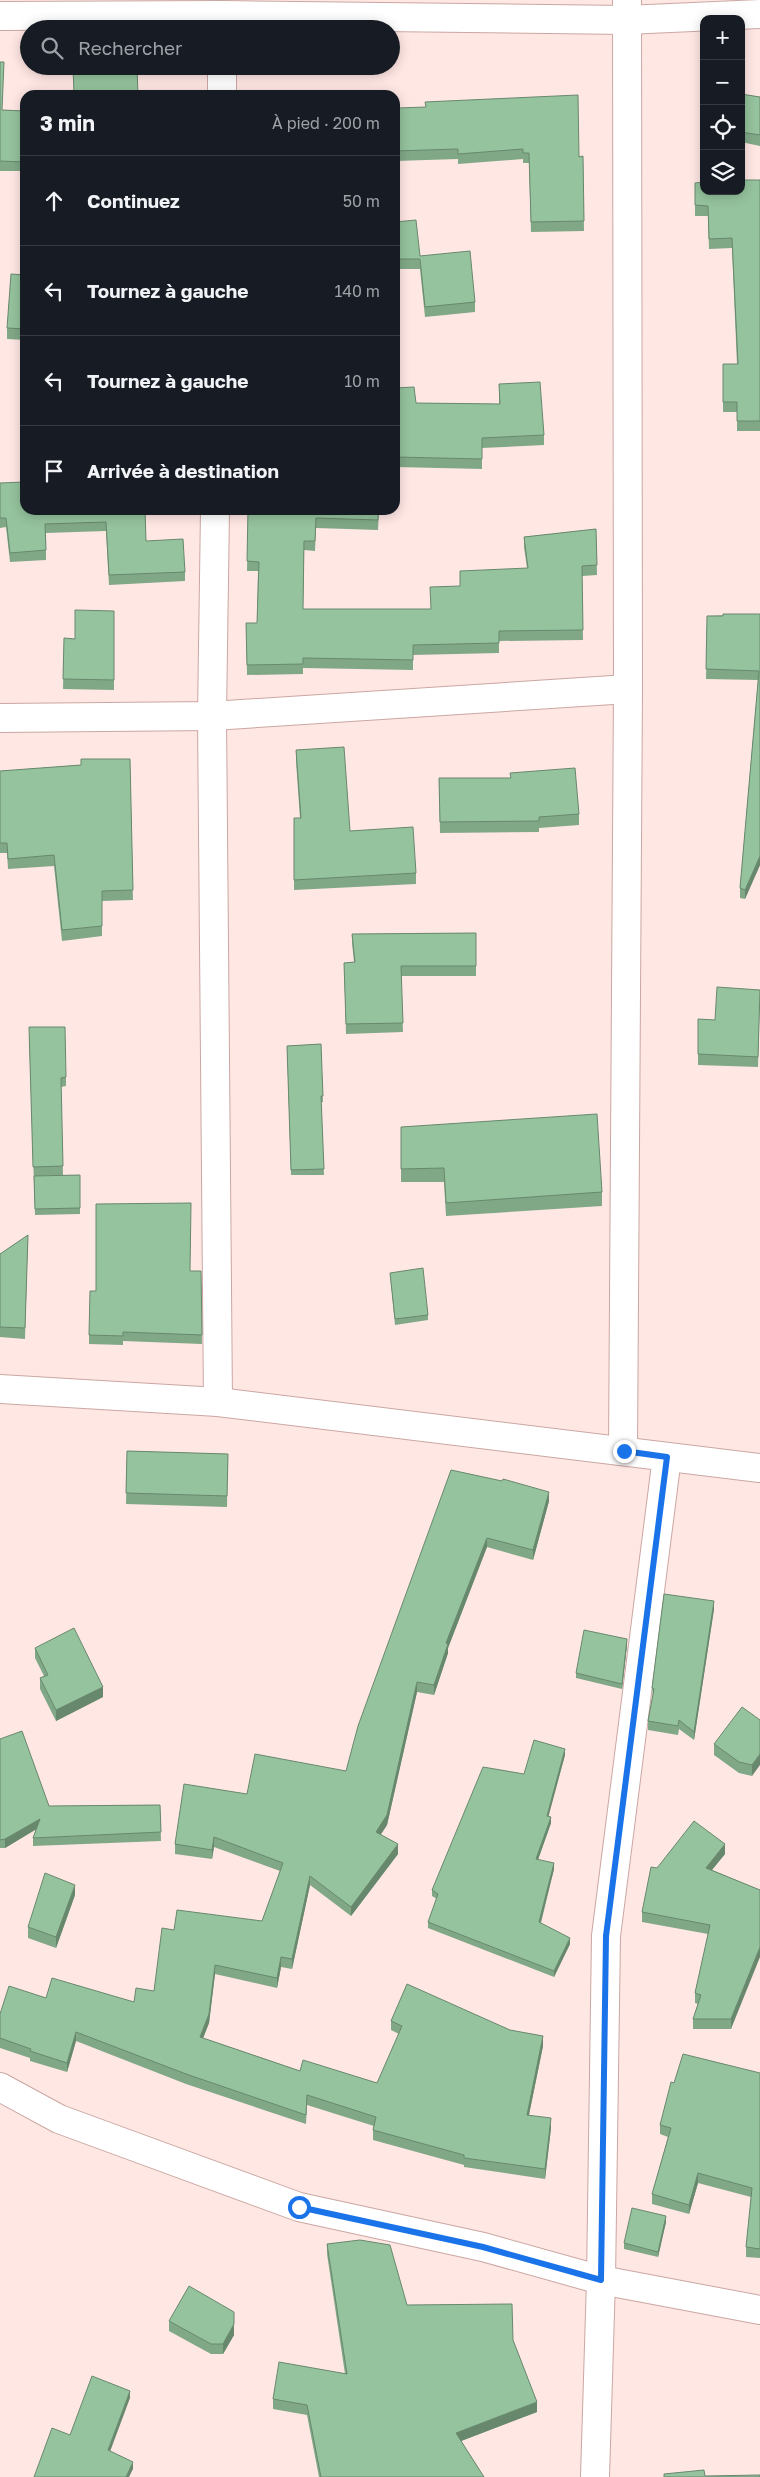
<!DOCTYPE html>
<html lang="fr">
<head>
<meta charset="utf-8">
<style>
	:root { --surface:#171b24; --page:#242831; --text:#f1f3f6; --muted:#9ea1a6; --line:#363941 }
	body { margin:0; font-family:"Golos Text",sans-serif; background:var(--page); color:var(--text) }
	.controls { position:absolute; right:15px; top:15px; display:grid; overflow:hidden; border-radius:10px; box-shadow:0 2px 12px #0003 }
	.controls button { width:45px; height:45px; display:grid; place-items:center; padding:0; border:0; border-bottom:1px solid var(--line); background:var(--surface); color:var(--text); font:25px sans-serif }
	.stop { position:absolute; width:15px; height:15px; margin:-11px; border:4px solid #1a73e8; border-radius:50%; background:#fff }
	.stop.end { background:#1a73e8; border-color:#fff; box-shadow:0 1px 5px #0008 }
	.list { margin:0; padding:0; list-style:none }
	h2 { display:flex; justify-content:space-between; align-items:center; height:65px; margin:0; padding:0 20px; font-size:21px }
	h2 small { font-size:16px; font-weight:400; color:var(--muted) }
	.list li { display:grid; grid-template-columns:32px 1fr auto; gap:15px; align-items:center; box-sizing:border-box; height:90px; padding:0 20px; border-top:1px solid var(--line) }
	.list b { display:block; font-size:19px; white-space:nowrap }
	.list em { font-size:16px; font-style:normal; color:var(--muted) }
	.icon { flex:none; width:28px; height:28px; fill:none; stroke:currentColor; stroke-width:2; stroke-linecap:round; stroke-linejoin:round }
	.map { position:relative; flex:none; width:760px; height:2477px; overflow:hidden }
	.search { position:absolute; background:var(--surface); box-shadow:0 2px 12px #0003; left:20px; top:20px; width:380px; height:55px; display:flex; align-items:center; gap:12px; box-sizing:border-box; padding:0 18px; border-radius:28px; color:var(--muted); font-size:19px }
	.panel { position:absolute; background:var(--surface); box-shadow:0 2px 12px #0003; left:20px; top:90px; width:380px; height:425px; border-radius:15px }
	.map>svg:first-child { display:block }
	.lines { fill:none; stroke-linecap:round; stroke-linejoin:round }
	.minor-casing { stroke:#cba7a2; stroke-width:30 }
	.minor { stroke:#fff; stroke-width:28 }
	.wall { fill:#80a887 }
	.shaded-wall { fill:#68886e }
	.building { fill:#95c39d; stroke:#68886e }
	.route { stroke:#1a73e8; stroke-width:6 }
</style>
</head>
<body>
<div class="map">
<svg width="760" height="2477" viewBox="0 0 760 2477">
	<rect width="100%" height="100%" fill="#ffe7e4"/>
	<g class="lines">
		<!-- minor casing -->
		<g class="minor-casing">
			<g id="minor">
				<polyline points="0,16 223,15 626,20 760,14"/>
				<polyline points="222,95 222,66"/>
				<polyline points="215,510 212,716 218,1402"/>
				<polyline points="0,718 212,716 628,689"/>
				<polyline points="0,1389 218,1402 760,1468"/>
				<polyline points="623,1451 628,689 627,0"/>
				<polyline points="0,2087 59,2119 299,2207 483,2247 601,2280 760,2310"/>
				<polyline points="595,2477 601,2280 606,1936 667,1457"/>
			</g>
		</g>
		<!-- minor -->
		<use href="#minor" class="minor"/>
	</g>
	<!-- wall -->
	<g class="wall">
		<polygon points="0,62 2,110 25,111 25,171 0,171"/>
		<polygon points="741,94 760,97 760,146 741,142"/>
		<polygon points="395,118 579,157 583,156 584,231 531,232 529,163 523,163 523,159 458,164 458,159 395,161"/>
		<polygon points="760,180 760,431 737,431 737,412 723,412 723,364 737,364 732,248 709,249 708,216 695,216 695,183"/>
		<polygon points="395,222 420,256 475,302 475,312 425,317 420,269 395,269"/>
		<polygon points="25,275 25,340 7,339 7,328"/>
		<polygon points="499,384 544,435 544,445 482,448 482,469 395,467 395,388 416,403 499,404"/>
		<polygon points="0,483 145,510 146,541 185,572 185,581 109,585 106,531 46,533 46,560 10,562 6,527 0,528"/>
		<polygon points="248,510 379,510 378,530 316,528 315,551 304,550 303,609 431,609 460,586 527,568 524,547 524,537 596,529 597,575 582,576 583,640 499,641 499,653 413,655 413,670 303,668 303,674 247,675 246,623 257,623 258,571 247,571"/>
		<polygon points="114,611 114,690 63,689 64,638 75,639"/>
		<polygon points="760,614 760,865 745,899 740,898 740,888 758,680 706,679 707,616"/>
		<polygon points="296,750 350,831 416,873 416,884 294,890 294,818 300,818 296,761"/>
		<polygon points="130,759 133,900 102,901 102,936 62,941 54,866 8,869 7,853 0,853 0,771 81,765"/>
		<polygon points="439,778 579,814 579,825 539,828 539,832 440,833"/>
		<polygon points="476,933 476,976 401,976 403,1032 346,1034 344,963 354,962 352,943 352,934"/>
		<polygon points="760,990 758,1067 698,1065 698,1019 715,1020"/>
		<polygon points="29,1036 66,1077 66,1086 61,1087 63,1175 40,1176 80,1175 80,1214 35,1215"/>
		<polygon points="321,1044 323,1102 321,1102 324,1175 291,1175 287,1046"/>
		<polygon points="401,1127 602,1192 602,1206 446,1216 444,1182 401,1182"/>
		<polygon points="28,1235 25,1339 0,1337 0,1254"/>
		<polygon points="190,1271 201,1271 202,1344 123,1341 123,1345 89,1344 89,1335 96,1291"/>
		<polygon points="390,1273 428,1315 428,1320 395,1325"/>
		<polygon points="127,1451 228,1454 227,1507 126,1504"/>
		<polygon points="451,1470 549,1501 533,1560 487,1547 448,1648 448,1653 434,1695 417,1692 387,1825 380,1835 398,1854 351,1916 310,1885 292,1969 281,1967 277,1988 215,1974 209,2023 203,2038 300,2071 377,2083 399,2034 391,2030 391,2021 543,2046 529,2115 551,2128 545,2179 464,2167 464,2165 373,2140 373,2130 374,2126 307,2105 306,2124 186,2084 76,2041 67,2072 30,2061 30,2058 0,2048 0,2014 46,1998 134,2002 154,1991 174,1930 262,1921 280,1871 214,1847 212,1859 175,1854 175,1844 247,1794 346,1771"/>
		<polygon points="714,1609 694,1740 679,1729 678,1735 648,1730 648,1721 653,1697 652,1688"/>
		<polygon points="627,1645 622,1689 576,1678 576,1673"/>
		<polygon points="35,1648 103,1697 56,1721 40,1689 40,1678 44,1676 35,1658"/>
		<polygon points="760,1720 752,1776 739,1773 714,1755 714,1744"/>
		<polygon points="0,1739 49,1806 160,1805 161,1841 33,1846 33,1838 36,1829 5,1848 0,1848"/>
		<polygon points="565,1755 548,1816 551,1823 538,1860 554,1869 541,1923 570,1944 554,1977 428,1928 428,1922 437,1899 432,1896 432,1890 524,1774"/>
		<polygon points="725,1854 712,1870 760,1890 731,2029 693,2029 693,2019 698,2004 695,2003 695,1993 708,1934 642,1922 642,1912 657,1868"/>
		<polygon points="75,1895 56,1948 28,1938 28,1927"/>
		<polygon points="760,2073 760,2258 746,2257 746,2247 751,2197 698,2183 689,2214 652,2204 652,2194 668,2137 660,2134 660,2125 674,2083"/>
		<polygon points="666,2222 658,2257 624,2249 624,2243"/>
		<polygon points="327,2244 407,2305 513,2340 537,2412 461,2441 484,2477 319,2477 307,2415 273,2409 273,2399 345,2374 327,2254"/>
		<polygon points="169,2321 234,2335 223,2354 211,2354 169,2331"/>
	</g>
	<!-- shaded-wall -->
	<g class="shaded-wall">
		<polygon points="760,856 760,865 745,899 745,890"/>
		<polygon points="549,1492 549,1501 533,1560 533,1550"/>
		<polygon points="487,1538 487,1547 448,1648 448,1653 434,1695 434,1685 446,1643"/>
		<polygon points="714,1601 714,1609 694,1740 694,1732"/>
		<polygon points="627,1639 627,1645 622,1689 622,1684"/>
		<polygon points="417,1682 417,1692 387,1825 376,1842 376,1832"/>
		<polygon points="103,1687 103,1697 56,1721 56,1710"/>
		<polygon points="565,1749 565,1755 547,1822 547,1816"/>
		<polygon points="760,1754 760,1765 752,1776 752,1765"/>
		<polygon points="551,1817 551,1823 536,1865 536,1859"/>
		<polygon points="40,1819 40,1827 5,1848 5,1839"/>
		<polygon points="214,1837 214,1847 212,1859 212,1850"/>
		<polygon points="398,1844 398,1854 351,1916 351,1907"/>
		<polygon points="725,1844 725,1854 706,1877 706,1868"/>
		<polygon points="554,1863 554,1869 539,1928 539,1922"/>
		<polygon points="310,1876 310,1885 292,1969 292,1959"/>
		<polygon points="75,1885 75,1895 56,1948 56,1937"/>
		<polygon points="570,1938 570,1944 554,1977 554,1971"/>
		<polygon points="760,1947 760,1957 731,2029 731,2019"/>
		<polygon points="281,1957 281,1967 277,1988 277,1978"/>
		<polygon points="215,1965 215,1974 209,2023 200,2046 200,2037"/>
		<polygon points="76,2032 76,2041 67,2072 67,2063"/>
		<polygon points="543,2036 543,2046 527,2124 527,2115"/>
		<polygon points="551,2118 551,2128 545,2179 545,2169"/>
		<polygon points="698,2173 698,2183 689,2214 689,2205"/>
		<polygon points="666,2216 666,2222 658,2257 658,2252"/>
		<polygon points="234,2324 234,2335 223,2354 223,2344"/>
		<polygon points="130,2391 130,2398 108,2457 108,2450"/>
		<polygon points="537,2402 537,2412 456,2443 456,2433"/>
		<polygon points="133,2462 133,2469 129,2477 126,2477"/>
	</g>
	<!-- building -->
	<g class="building">
		<polygon points="0,62 4,62 2,110 25,111 25,162 0,161"/>
		<polygon points="73,66 137,66 138,95 74,95"/>
		<polygon points="741,94 760,97 760,135 741,132"/>
		<polygon points="578,95 579,157 583,156 584,221 531,222 529,153 523,153 523,149 458,154 458,149 395,151 395,118 398,118 398,108 426,107 425,102"/>
		<polygon points="741,180 760,180 760,421 737,421 737,402 723,402 723,364 738,364 732,238 709,239 708,206 695,205 695,183 704,182 704,191 741,191"/>
		<polygon points="416,220 420,256 470,251 475,302 425,307 420,259 395,259 395,222"/>
		<polygon points="11,274 25,275 25,329 7,328"/>
		<polygon points="540,382 544,435 482,438 482,459 395,457 395,388 414,387 416,403 500,404 499,384"/>
		<polygon points="25,482 25,510 145,510 146,541 183,539 185,572 109,575 106,522 45,524 46,550 10,553 6,518 0,518 0,483"/>
		<polygon points="248,510 378,510 378,520 316,518 315,541 304,541 303,609 431,609 430,587 460,586 460,571 528,568 524,537 596,529 597,565 582,566 583,630 499,631 499,643 413,645 413,660 303,658 303,664 247,665 246,623 257,623 259,562 247,561"/>
		<polygon points="75,610 114,611 114,680 63,679 64,638 75,639"/>
		<polygon points="723,614 760,614 760,856 745,890 740,888 759,671 706,669 707,616 723,616"/>
		<polygon points="344,747 350,831 413,827 416,873 294,880 294,818 301,818 296,750"/>
		<polygon points="81,759 130,759 133,890 102,891 102,926 62,930 54,855 8,859 7,843 0,843 0,771 81,765"/>
		<polygon points="575,768 579,814 539,817 539,821 440,822 439,778 511,778 510,773"/>
		<polygon points="476,933 476,966 401,966 403,1023 346,1024 344,963 355,962 352,934"/>
		<polygon points="717,987 760,990 758,1057 698,1054 698,1019 715,1020"/>
		<polygon points="29,1027 65,1027 66,1077 61,1078 63,1166 33,1167"/>
		<polygon points="321,1044 323,1096 321,1096 324,1169 291,1170 287,1046"/>
		<polygon points="597,1114 602,1192 446,1203 444,1168 401,1169 401,1127"/>
		<polygon points="80,1175 80,1208 35,1209 34,1176"/>
		<polygon points="191,1203 190,1271 201,1271 202,1335 123,1332 123,1336 89,1335 90,1291 96,1291 96,1204"/>
		<polygon points="28,1235 25,1328 0,1327 0,1254"/>
		<polygon points="423,1268 428,1315 395,1319 390,1273"/>
		<polygon points="127,1451 228,1454 227,1496 126,1493"/>
		<polygon points="451,1470 502,1481 503,1479 549,1492 533,1550 487,1538 446,1643 448,1644 434,1685 417,1682 387,1815 376,1832 398,1844 351,1907 310,1876 292,1959 281,1957 277,1978 215,1965 209,2014 200,2037 300,2071 303,2060 377,2083 402,2026 391,2021 407,1984 510,2030 543,2036 527,2115 551,2118 545,2169 464,2158 464,2155 373,2130 376,2117 307,2095 306,2115 186,2074 76,2032 67,2063 30,2051 31,2049 0,2038 0,2014 9,1986 46,1998 52,1978 134,2002 136,1988 154,1991 162,1928 174,1930 177,1910 262,1921 283,1863 214,1837 212,1850 175,1844 184,1784 247,1794 255,1754 346,1771 358,1726"/>
		<polygon points="664,1594 714,1601 694,1732 679,1720 678,1726 648,1721 654,1689 652,1688"/>
		<polygon points="74,1628 103,1687 56,1710 40,1678 48,1675 35,1648"/>
		<polygon points="584,1630 627,1639 622,1684 576,1673"/>
		<polygon points="742,1707 760,1720 760,1754 752,1765 739,1762 714,1744"/>
		<polygon points="22,1731 49,1806 160,1805 161,1832 33,1838 40,1819 5,1839 0,1840 0,1739"/>
		<polygon points="534,1740 565,1749 547,1816 551,1817 536,1859 554,1863 539,1922 570,1938 554,1971 428,1922 438,1894 432,1890 483,1767 524,1774"/>
		<polygon points="694,1821 725,1844 706,1868 760,1890 760,1947 731,2019 693,2019 701,1995 695,1993 710,1925 642,1912 651,1867 657,1868"/>
		<polygon points="45,1873 75,1885 56,1937 28,1927"/>
		<polygon points="683,2054 760,2073 760,2249 746,2247 752,2188 698,2173 689,2205 652,2194 671,2128 660,2125 671,2082 674,2083"/>
		<polygon points="632,2208 666,2216 658,2252 624,2243"/>
		<polygon points="360,2240 390,2245 407,2305 512,2304 513,2340 537,2402 456,2433 484,2477 321,2477 307,2405 273,2399 279,2362 347,2374 327,2244"/>
		<polygon points="189,2286 234,2312 234,2324 223,2344 211,2344 169,2321"/>
		<polygon points="92,2376 130,2391 108,2450 133,2462 126,2477 34,2477 52,2428 70,2435"/>
		<polygon points="704,2470 705,2476 760,2475 760,2477 664,2477 664,2474"/>
	</g>
	<g class="lines">
		<!-- route -->
		<polyline class="route" points="299,2207 483,2247 601,2280 606,1936 667,1457 624,1451"/>
	</g>
</svg>
<div class="controls">
<button>+</button>
<button>−</button>
<button><svg class="icon" aria-label="locate" viewBox="0 0 24 24"><circle cx="12" cy="12" r="6"/><path d="M12 2v4M12 18v4M2 12h4M18 12h4"/></svg></button>
<button><svg class="icon" aria-label="layers" viewBox="0 0 24 24"><path d="M12 4l9 5-9 5-9-5zM3 14l9 5 9-5"/></svg></button>
</div>
<div class="stop" style="left:299px;top:2207px"></div>
<div class="stop end" style="left:624px;top:1451px"></div>
<div class="search"><svg class="icon" aria-label="search" viewBox="0 0 24 24"><circle cx="10" cy="10" r="6"/><path d="M15 15l6 6"/></svg>Rechercher</div>
<section class="panel">
<h2>3 min<small>À pied · 200 m</small></h2>
<ul class="list">
<li><svg class="icon" aria-label="ahead" viewBox="0 0 24 24"><path d="M12 20V5M6 11l6-6 6 6"/></svg><div><b>Continuez</b></div><em>50 m</em></li>
<li><svg class="icon" aria-label="left" viewBox="0 0 24 24"><path d="M17 20v-9H6M10 6l-5 5 5 5"/></svg><div><b>Tournez à gauche</b></div><em>140 m</em></li>
<li><svg class="icon" aria-label="left" viewBox="0 0 24 24"><path d="M17 20v-9H6M10 6l-5 5 5 5"/></svg><div><b>Tournez à gauche</b></div><em>10 m</em></li>
<li><svg class="icon" aria-label="arrive" viewBox="0 0 24 24"><path d="M6 21V4h12l-3 4 3 4H6"/></svg><div><b>Arrivée à destination</b></div></li>
</ul>
</section>
</div>
</body>
</html>
